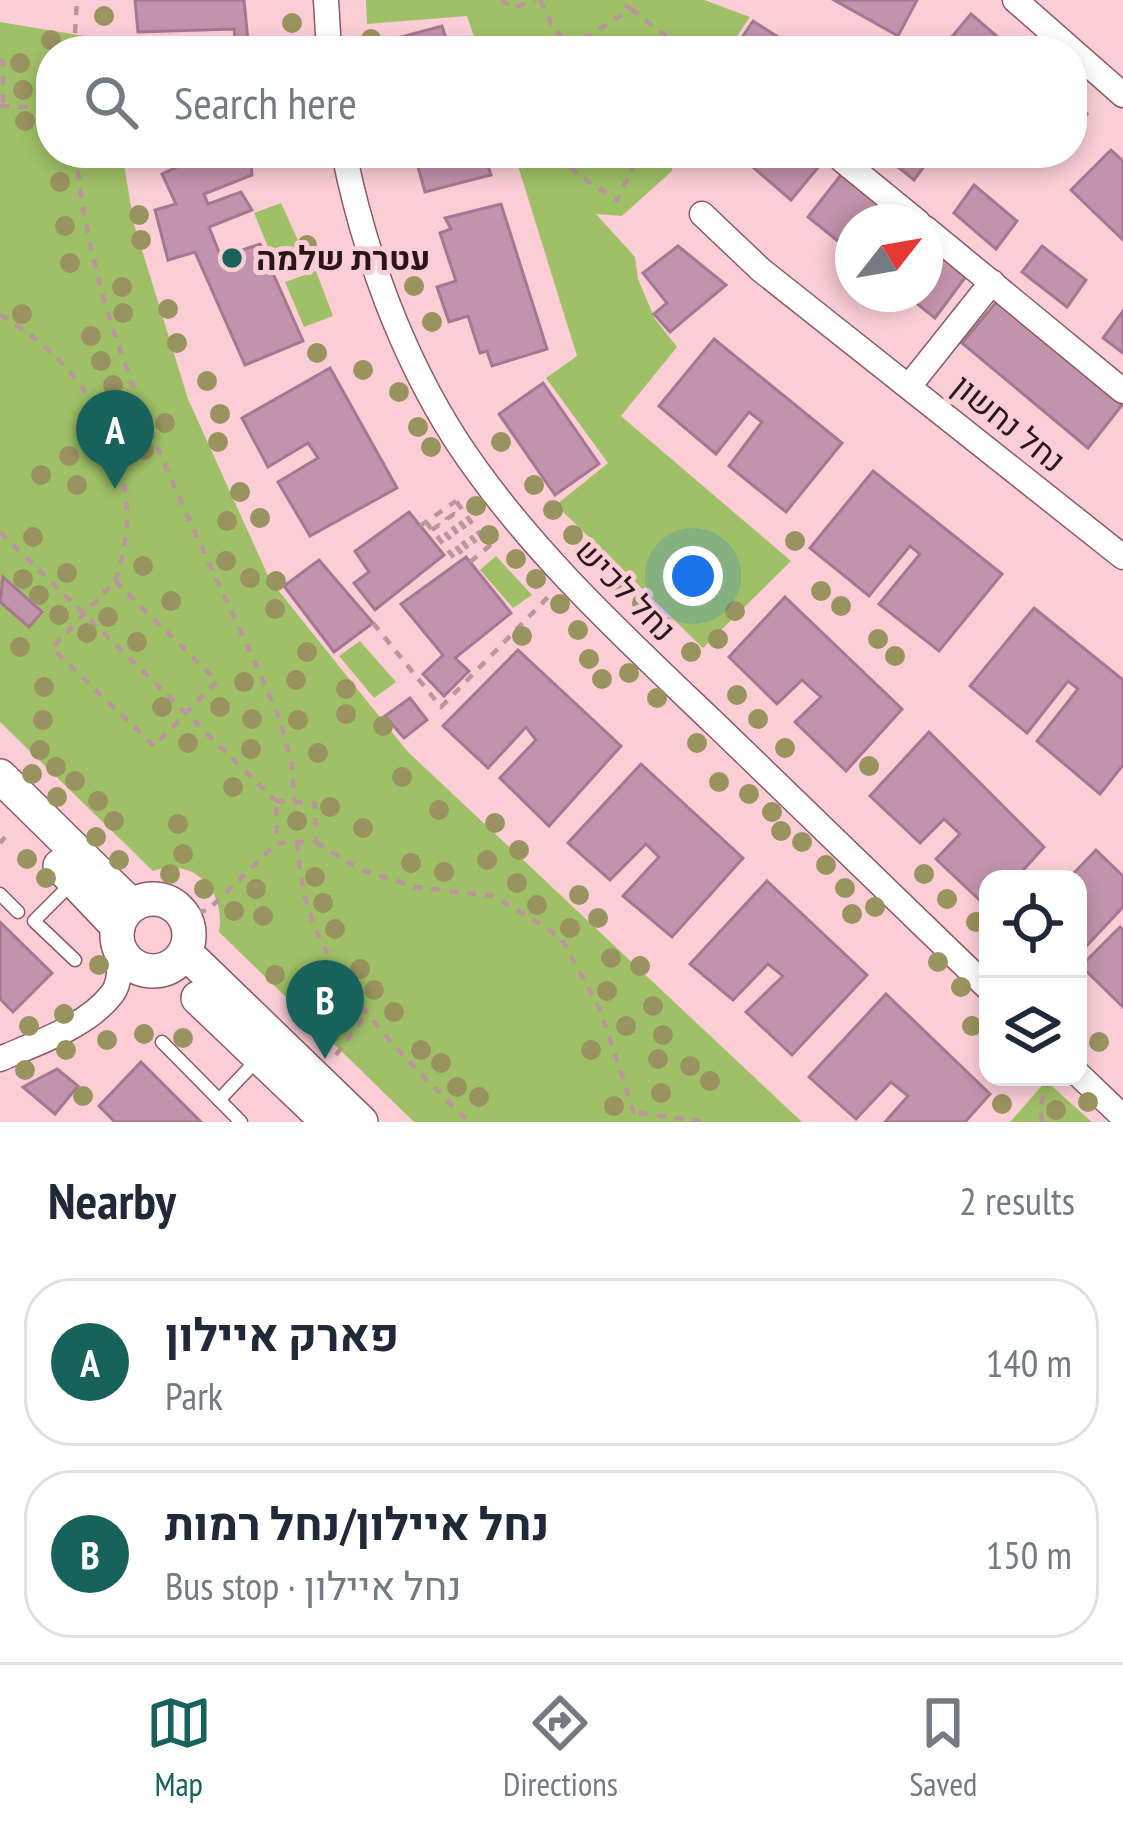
<!DOCTYPE html>
<html lang="en">
<head>
<meta charset="utf-8">
<style>
	:root { --surface:#fff; --page:#f6f6f7; --text:#1f2937; --muted:#747a83; --line:#e0e1e3; --accent:#17635c }
	body { margin:0; font-family:"PT Sans Narrow",Heebo,sans-serif; background:var(--page); color:var(--text) }
	.controls { position:absolute; right:36px; bottom:36px; display:grid; overflow:hidden; border-radius:24px; box-shadow:0 6px 18px #0003 }
	.controls button { width:108px; height:108px; display:grid; place-items:center; padding:0; border:0; border-bottom:3px solid var(--line); background:var(--surface); color:var(--text); font:60px sans-serif }
	.compass { position:absolute; left:835px; top:204px; width:108px; height:108px; border-radius:50%; background:var(--surface); box-shadow:0 6px 18px #0003; rotate:59deg }
	.you { position:absolute; left:693px; top:576px; width:42px; height:42px; margin:-30px; border:9px solid #fff; border-radius:50%; background:#1a73e8; box-shadow:0 0 0 18px #1a73e833 }
	.badge { display:grid; place-items:center; width:78px; height:78px; border-radius:50%; background:var(--accent); color:#fff; font-size:39px; font-weight:700 }
	.pin { position:absolute; translate:-50% -99px; filter:drop-shadow(0 3px 6px #0008) }
	.pin::after { content:''; position:absolute; top:63px; width:42px; height:36px; background:inherit; clip-path:polygon(0 0,100% 0,50% 100%) }
	.list { margin:0; padding:0; list-style:none }
	h2 { display:flex; justify-content:space-between; align-items:center; height:156px; margin:0; padding:0 48px; font-size:51px }
	h2 small { font-size:39px; font-weight:400; color:var(--muted) }
	.list li { display:grid; grid-template-columns:78px 1fr auto; gap:36px; align-items:center; box-sizing:border-box; height:168px; margin:0 24px 24px; padding:0 24px; border:3px solid var(--line); border-radius:48px }
	.list b { display:block; font-size:45px; white-space:nowrap }
	.list p { margin:0; font-size:39px; white-space:nowrap; color:var(--muted) }
	.list em { font-size:39px; font-style:normal; color:var(--muted) }
	.icon { flex:none; width:66px; height:66px; fill:none; stroke:currentColor; stroke-width:2; stroke-linecap:round; stroke-linejoin:round }
	.map { position:relative; flex:none; width:1123px; height:1122px; overflow:hidden }
	.search { position:absolute; background:var(--surface); box-shadow:0 6px 18px #0003; left:36px; right:36px; top:36px; height:132px; display:flex; align-items:center; gap:30px; box-sizing:border-box; padding:0 42px; border-radius:48px; color:var(--muted); font-size:45px }
	.sheet { height:540px; background:var(--surface) }
	nav { display:flex; justify-content:space-around; align-items:center; box-sizing:border-box; height:168px; border-top:3px solid var(--line); background:var(--surface); font-size:33px; color:var(--muted) }
	nav a { display:grid; justify-items:center; gap:6px }
	nav .on { color:var(--accent) }
	.map>svg:first-child { display:block }
	.green { fill:#a0c067 }
	.building { fill:#c293ac; stroke:#a57891; stroke-width:3 }
	.lines { fill:none; stroke-linecap:round; stroke-linejoin:round }
	.lane-casing { stroke:#8b5b66; stroke-width:15 }
	.street-casing { stroke:#8b5b66; stroke-width:27 }
	.secondary-casing { stroke:#8b5b66; stroke-width:36 }
	.path { stroke:#ba959c; stroke-width:4.5; stroke-dasharray:9 9; stroke-linecap:butt }
	.lane { stroke:#fff; stroke-width:12 }
	.street { stroke:#fff; stroke-width:24 }
	.secondary { stroke:#fff; stroke-width:33 }
	.tree { fill:#999360 }
	.poi-dot { fill:#17635c; stroke:#fbced6; stroke-width:4.5 }
	.labels { text-anchor:middle; stroke-width:10; stroke-linejoin:round; paint-order:stroke }
	.poi-label { font-size:33px; font-weight:bold; fill:#29161a; stroke:#fbced6; text-anchor:start }
	.street-label { font-size:33px; fill:#29161a; stroke:#fbced6 }
</style>
</head>
<body>
<div class="map">
<svg width="1123" height="1122" viewBox="0 0 1123 1122">
	<rect width="100%" height="100%" fill="#fbced6"/>
	<!-- green -->
	<g class="green">
		<polygon points="366,0 704,0 750,17 727,51 479,51 467,16 367,24"/>
		<path d="M0,22L114,41V51H51V153H122L134,224L188,399L270,580L407,751L802,1122H414L219,932C226,891 195,857 153,871L0,722Z"/>
		<polygon points="514,153 672,153 672,171 622,216 596,214 635,257 638,279 655,319 677,347 621,416 791,561 703,648 556,505 608,463 546,378 577,356"/>
		<polygon points="281,203 301,247 273,259 254,213"/>
		<polygon points="316,271 333,316 304,327 285,282"/>
		<polygon points="496,556 532,595 513,608 480,570"/>
		<polygon points="360,641 396,682 374,698 339,656"/>
		<polygon points="1046,1081 1092,1122 1010,1122"/>
	</g>
	<!-- building -->
	<g class="building">
		<polygon points="135,0 244,0 249,51 139,51 236,48 234,29 138,32"/>
		<polygon points="834,0 917,0 898,36"/>
		<polygon points="971,14 1014,51 940,51"/>
		<polygon points="753,21 800,51 733,51"/>
		<polygon points="442,26 450,51 384,51 382,42"/>
		<polygon points="1072,101 1087,114 1072,132"/>
		<polygon points="1111,150 1123,161 1123,240 1071,190"/>
		<polygon points="414,153 484,153 491,175 425,192"/>
		<polygon points="766,153 830,153 791,200 754,168"/>
		<polygon points="881,153 934,153 914,180"/>
		<polygon points="233,154 244,155 245,161 251,162 252,175 204,194 208,204 241,192 252,210 209,227 221,257 260,244 303,341 245,365 195,252 168,260 155,210 176,204 162,174 192,160"/>
		<polygon points="844,171 904,222 853,222 853,253 808,217"/>
		<polygon points="974,185 1017,221 996,249 954,213"/>
		<polygon points="501,204 547,349 492,366 487,351 480,353 468,316 449,322 437,287 456,281 440,233 451,229 445,218"/>
		<polygon points="925,239 967,275 935,318 905,294 925,294"/>
		<polygon points="678,246 726,285 670,332 654,314 667,303 643,273"/>
		<polygon points="1042,246 1086,280 1067,307 1022,272"/>
		<polygon points="998,300 1122,405 1088,448 962,343"/>
		<polygon points="1123,311 1123,353 1103,338"/>
		<polygon points="714,339 842,443 786,512 729,466 762,422 749,412 716,454 659,406"/>
		<polygon points="330,368 397,488 310,536 278,482 318,458 308,443 268,467 242,418"/>
		<polygon points="543,383 599,464 555,495 499,414"/>
		<polygon points="873,471 1002,574 939,651 879,604 920,554 910,546 869,596 810,548"/>
		<polygon points="409,512 444,555 375,610 354,583 369,572 355,551"/>
		<polygon points="466,557 511,613 455,658 469,671 444,696 423,674 443,655 401,604"/>
		<polygon points="319,560 373,623 334,652 284,586"/>
		<polygon points="3,577 42,612 29,627 0,602"/>
		<polygon points="785,597 902,709 846,771 795,722 821,697 802,680 777,704 729,657"/>
		<polygon points="1034,608 1123,680 1123,765 1100,794 1037,741 1078,689 1068,681 1027,733 970,686"/>
		<polygon points="518,650 621,746 549,826 500,778 536,740 526,727 488,768 443,726"/>
		<polygon points="410,698 427,720 404,738 385,716"/>
		<polygon points="929,732 1044,847 1015,879 988,879 988,908 936,859 960,834 944,819 920,843 870,796"/>
		<polygon points="641,764 743,858 672,937 623,896 659,857 646,844 610,880 568,843"/>
		<polygon points="1096,850 1123,876 1123,907 1078,955 1078,879 1068,879"/>
		<polygon points="767,881 867,975 792,1055 746,1012 783,976 768,964 733,1000 690,964"/>
		<polygon points="0,922 52,973 13,1012 0,999"/>
		<polygon points="1120,927 1123,930 1123,1007 1081,966"/>
		<polygon points="886,994 990,1094 965,1122 885,1122 908,1096 891,1082 856,1119 809,1077"/>
		<polygon points="141,1062 201,1122 115,1122 99,1106"/>
		<polygon points="57,1069 78,1086 55,1114 23,1087"/>
	</g>
	<g class="lines">
		<!-- lane casing -->
		<g class="lane-casing">
			<g id="lane">
				<polyline points="73,882 34,921 75,960"/>
				<polyline points="0,894 18,912"/>
				<polyline points="162,1042 241,1122"/>
				<polyline points="219,1100 259,1058"/>
			</g>
		</g>
		<!-- street casing -->
		<g class="street-casing">
			<g id="street">
				<polyline points="326,0 329,51"/>
				<polyline points="1015,0 1123,95"/>
				<path d="M344,153C364,252 401,354 456,440C526,547 621,634 713,722C805,810 896,899 988,988"/>
				<polyline points="842,160 918,222"/>
				<polyline points="702,214 761,270 1123,557"/>
				<polyline points="925,228 1123,391"/>
				<polyline points="910,385 992,282"/>
				<path d="M0,1059C36,1043 87,1027 112,994C122,981 119,962 118,946"/>
				<polyline points="1078,1074 1123,1117"/>
			</g>
		</g>
		<!-- secondary casing -->
		<g class="secondary-casing">
			<g id="secondary">
				<polyline points="0,776 131,905"/>
				<polyline points="60,866 118,927"/>
				<circle cx="153" cy="935" r="36"/>
				<polyline points="185,952 361,1122"/>
				<polyline points="198,998 328,1122"/>
			</g>
		</g>
		<!-- path -->
		<g class="path">
			<polyline points="501,0 513,8 535,0"/>
			<polyline points="540,0 551,24 572,49"/>
			<polyline points="631,9 685,51"/>
			<polyline points="74,51 77,0"/>
			<polyline points="571,51 577,43 631,9 617,0"/>
			<polyline points="0,61 3,61 3,106"/>
			<polyline points="0,106 51,108"/>
			<path d="M76,153C94,354 202,535 279,718L292,765L294,801"/>
			<polyline points="559,153 577,174 617,200 640,153"/>
			<path d="M0,315C91,365 154,478 115,581"/>
			<polyline points="426,522 458,563"/>
			<polyline points="420,526 456,501"/>
			<polyline points="432,530 439,525 462,554 468,549 447,519 454,514 476,543 483,539 456,501 462,497"/>
			<polyline points="0,532 276,801"/>
			<polyline points="470,562 498,539"/>
			<polygon points="115,581 217,681 154,746 52,648"/>
			<polyline points="373,623 441,707 551,594"/>
			<polygon points="276,801 315,803 316,842 277,843"/>
			<path d="M298,842C299,960 391,1044 469,1122"/>
			<polyline points="316,842 359,869 415,887 494,896 550,930 564,943 601,1012 637,1122"/>
			<polyline points="0,843 5,837"/>
			<polyline points="179,911 207,911 277,843"/>
			<polyline points="336,1055 368,1012"/>
			<polyline points="639,1113 705,1122"/>
			<polyline points="1042,1122 1040,1108 1049,1077"/>
		</g>
		<!-- lane -->
		<use href="#lane" class="lane"/>
		<!-- street -->
		<use href="#street" class="street"/>
		<!-- secondary -->
		<use href="#secondary" class="secondary"/>
	</g>
	<!-- trees -->
	<g class="tree">
		<circle cx="104" cy="16" r="10"/>
		<circle cx="292" cy="23" r="10"/>
		<circle cx="371" cy="39" r="10"/>
		<circle cx="51" cy="40" r="10"/>
		<circle cx="20" cy="63" r="10"/>
		<circle cx="23" cy="90" r="10"/>
		<circle cx="25" cy="121" r="10"/>
		<circle cx="60" cy="182" r="10"/>
		<circle cx="139" cy="215" r="10"/>
		<circle cx="65" cy="226" r="10"/>
		<circle cx="141" cy="240" r="10"/>
		<circle cx="307" cy="245" r="10"/>
		<circle cx="70" cy="263" r="10"/>
		<circle cx="414" cy="286" r="10"/>
		<circle cx="122" cy="287" r="10"/>
		<circle cx="168" cy="309" r="10"/>
		<circle cx="123" cy="313" r="10"/>
		<circle cx="22" cy="314" r="10"/>
		<circle cx="432" cy="322" r="10"/>
		<circle cx="91" cy="336" r="10"/>
		<circle cx="177" cy="343" r="10"/>
		<circle cx="317" cy="353" r="10"/>
		<circle cx="101" cy="361" r="10"/>
		<circle cx="363" cy="370" r="10"/>
		<circle cx="207" cy="381" r="10"/>
		<circle cx="113" cy="385" r="10"/>
		<circle cx="399" cy="392" r="10"/>
		<circle cx="220" cy="414" r="10"/>
		<circle cx="124" cy="423" r="10"/>
		<circle cx="165" cy="423" r="10"/>
		<circle cx="418" cy="427" r="10"/>
		<circle cx="218" cy="442" r="10"/>
		<circle cx="501" cy="442" r="10"/>
		<circle cx="431" cy="447" r="10"/>
		<circle cx="144" cy="450" r="10"/>
		<circle cx="69" cy="456" r="10"/>
		<circle cx="41" cy="475" r="10"/>
		<circle cx="77" cy="485" r="10"/>
		<circle cx="534" cy="485" r="10"/>
		<circle cx="240" cy="492" r="10"/>
		<circle cx="476" cy="506" r="10"/>
		<circle cx="553" cy="510" r="10"/>
		<circle cx="260" cy="518" r="10"/>
		<circle cx="227" cy="521" r="10"/>
		<circle cx="489" cy="535" r="10"/>
		<circle cx="573" cy="535" r="10"/>
		<circle cx="33" cy="537" r="10"/>
		<circle cx="795" cy="541" r="10"/>
		<circle cx="516" cy="559" r="10"/>
		<circle cx="593" cy="559" r="10"/>
		<circle cx="226" cy="561" r="10"/>
		<circle cx="143" cy="566" r="10"/>
		<circle cx="67" cy="573" r="10"/>
		<circle cx="250" cy="578" r="10"/>
		<circle cx="23" cy="579" r="10"/>
		<circle cx="536" cy="579" r="10"/>
		<circle cx="276" cy="581" r="10"/>
		<circle cx="620" cy="582" r="10"/>
		<circle cx="821" cy="591" r="10"/>
		<circle cx="39" cy="595" r="10"/>
		<circle cx="171" cy="601" r="10"/>
		<circle cx="642" cy="603" r="10"/>
		<circle cx="560" cy="604" r="10"/>
		<circle cx="841" cy="606" r="10"/>
		<circle cx="275" cy="609" r="10"/>
		<circle cx="735" cy="611" r="10"/>
		<circle cx="59" cy="615" r="10"/>
		<circle cx="108" cy="617" r="10"/>
		<circle cx="665" cy="627" r="10"/>
		<circle cx="578" cy="630" r="10"/>
		<circle cx="87" cy="633" r="10"/>
		<circle cx="522" cy="636" r="10"/>
		<circle cx="718" cy="639" r="10"/>
		<circle cx="878" cy="639" r="10"/>
		<circle cx="137" cy="642" r="10"/>
		<circle cx="20" cy="647" r="10"/>
		<circle cx="307" cy="652" r="10"/>
		<circle cx="691" cy="652" r="10"/>
		<circle cx="895" cy="656" r="10"/>
		<circle cx="589" cy="659" r="10"/>
		<circle cx="629" cy="673" r="10"/>
		<circle cx="602" cy="679" r="10"/>
		<circle cx="296" cy="680" r="10"/>
		<circle cx="244" cy="682" r="10"/>
		<circle cx="44" cy="687" r="10"/>
		<circle cx="346" cy="689" r="10"/>
		<circle cx="737" cy="695" r="10"/>
		<circle cx="657" cy="698" r="10"/>
		<circle cx="162" cy="707" r="10"/>
		<circle cx="220" cy="707" r="10"/>
		<circle cx="346" cy="714" r="10"/>
		<circle cx="252" cy="719" r="10"/>
		<circle cx="758" cy="719" r="10"/>
		<circle cx="43" cy="720" r="10"/>
		<circle cx="298" cy="720" r="10"/>
		<circle cx="383" cy="726" r="10"/>
		<circle cx="188" cy="743" r="10"/>
		<circle cx="697" cy="743" r="10"/>
		<circle cx="785" cy="748" r="10"/>
		<circle cx="251" cy="749" r="10"/>
		<circle cx="40" cy="750" r="10"/>
		<circle cx="318" cy="753" r="10"/>
		<circle cx="869" cy="766" r="10"/>
		<circle cx="56" cy="767" r="10"/>
		<circle cx="32" cy="774" r="10"/>
		<circle cx="402" cy="777" r="10"/>
		<circle cx="75" cy="781" r="10"/>
		<circle cx="719" cy="782" r="10"/>
		<circle cx="233" cy="787" r="10"/>
		<circle cx="749" cy="794" r="10"/>
		<circle cx="57" cy="797" r="10"/>
		<circle cx="98" cy="801" r="10"/>
		<circle cx="330" cy="807" r="10"/>
		<circle cx="439" cy="810" r="10"/>
		<circle cx="772" cy="812" r="10"/>
		<circle cx="114" cy="821" r="10"/>
		<circle cx="297" cy="821" r="10"/>
		<circle cx="495" cy="823" r="10"/>
		<circle cx="178" cy="824" r="10"/>
		<circle cx="363" cy="828" r="10"/>
		<circle cx="781" cy="831" r="10"/>
		<circle cx="96" cy="837" r="10"/>
		<circle cx="802" cy="842" r="10"/>
		<circle cx="519" cy="850" r="10"/>
		<circle cx="183" cy="854" r="10"/>
		<circle cx="27" cy="859" r="10"/>
		<circle cx="119" cy="860" r="10"/>
		<circle cx="487" cy="860" r="10"/>
		<circle cx="411" cy="863" r="10"/>
		<circle cx="826" cy="865" r="10"/>
		<circle cx="444" cy="872" r="10"/>
		<circle cx="170" cy="874" r="10"/>
		<circle cx="924" cy="874" r="10"/>
		<circle cx="315" cy="877" r="10"/>
		<circle cx="46" cy="878" r="10"/>
		<circle cx="517" cy="883" r="10"/>
		<circle cx="845" cy="888" r="10"/>
		<circle cx="204" cy="889" r="10"/>
		<circle cx="256" cy="889" r="10"/>
		<circle cx="579" cy="895" r="10"/>
		<circle cx="947" cy="899" r="10"/>
		<circle cx="323" cy="903" r="10"/>
		<circle cx="537" cy="905" r="10"/>
		<circle cx="875" cy="907" r="10"/>
		<circle cx="234" cy="911" r="10"/>
		<circle cx="852" cy="914" r="10"/>
		<circle cx="263" cy="916" r="10"/>
		<circle cx="598" cy="918" r="10"/>
		<circle cx="976" cy="922" r="10"/>
		<circle cx="570" cy="928" r="10"/>
		<circle cx="335" cy="929" r="10"/>
		<circle cx="611" cy="958" r="10"/>
		<circle cx="938" cy="962" r="10"/>
		<circle cx="99" cy="965" r="10"/>
		<circle cx="640" cy="966" r="10"/>
		<circle cx="360" cy="969" r="10"/>
		<circle cx="275" cy="975" r="10"/>
		<circle cx="961" cy="987" r="10"/>
		<circle cx="374" cy="990" r="10"/>
		<circle cx="607" cy="991" r="10"/>
		<circle cx="653" cy="1006" r="10"/>
		<circle cx="313" cy="1008" r="10"/>
		<circle cx="394" cy="1012" r="10"/>
		<circle cx="64" cy="1014" r="10"/>
		<circle cx="29" cy="1026" r="10"/>
		<circle cx="626" cy="1026" r="10"/>
		<circle cx="972" cy="1026" r="10"/>
		<circle cx="330" cy="1033" r="10"/>
		<circle cx="144" cy="1034" r="10"/>
		<circle cx="663" cy="1035" r="10"/>
		<circle cx="183" cy="1038" r="10"/>
		<circle cx="107" cy="1040" r="10"/>
		<circle cx="1099" cy="1042" r="10"/>
		<circle cx="66" cy="1050" r="10"/>
		<circle cx="421" cy="1050" r="10"/>
		<circle cx="591" cy="1050" r="10"/>
		<circle cx="658" cy="1059" r="10"/>
		<circle cx="441" cy="1063" r="10"/>
		<circle cx="690" cy="1066" r="10"/>
		<circle cx="25" cy="1070" r="10"/>
		<circle cx="710" cy="1081" r="10"/>
		<circle cx="457" cy="1087" r="10"/>
		<circle cx="661" cy="1093" r="10"/>
		<circle cx="83" cy="1096" r="10"/>
		<circle cx="479" cy="1097" r="10"/>
		<circle cx="1088" cy="1102" r="10"/>
		<circle cx="1002" cy="1104" r="10"/>
		<circle cx="614" cy="1106" r="10"/>
		<circle cx="1056" cy="1110" r="10"/>
	</g>
	<!-- markers -->
	<circle class="poi-dot" cx="232" cy="258" r="12"/>
	<g class="labels">
		<!-- poi labels -->
		<g class="poi-label">
			<text x="256" y="270">עטרת שלמה</text>
		</g>
		<!-- street labels -->
		<g class="street-label">
			<text transform="translate(1009 423) rotate(39)" y="12">נחל נחשון</text>
			<text transform="translate(626 590) rotate(46)" y="12">נחל לכיש</text>
		</g>
	</g>
</svg>
<div class="controls">
<button><svg class="icon" aria-label="locate" viewBox="0 0 24 24"><circle cx="12" cy="12" r="6"/><path d="M12 2v4M12 18v4M2 12h4M18 12h4"/></svg></button>
<button><svg class="icon" aria-label="layers" viewBox="0 0 24 24"><path d="M12 4l9 5-9 5-9-5zM3 14l9 5 9-5"/></svg></button>
</div>
<svg class="compass" viewBox="-18 -18 36 36"><path d="M0-13l5 13h-10z" fill="#e53935"/><path d="M0 13l5-13h-10z" fill="#747a83"/></svg>
<div class="you"></div>
<div class="pin badge" style="left:115px;top:489px">A</div>
<div class="pin badge" style="left:325px;top:1059px">B</div>
<div class="search"><svg class="icon" aria-label="search" viewBox="0 0 24 24"><circle cx="10" cy="10" r="6"/><path d="M15 15l6 6"/></svg>Search here</div>
</div>
<section class="sheet">
<h2>Nearby<small>2 results</small></h2>
<ul class="list">
<li><span class="badge">A</span><div><b>פארק איילון</b><p>Park</p></div><em>140 m</em></li>
<li><span class="badge">B</span><div><b>נחל איילון/נחל רמות</b><p>Bus stop · נחל איילון</p></div><em>150 m</em></li>
</ul>
</section>
<nav>
<a class="on"><svg class="icon" aria-label="map" viewBox="0 0 24 24"><path d="M3 6l6-2 6 2 6-2v14l-6 2-6-2-6 2zM9 4v14M15 6v14"/></svg>Map</a>
<a><svg class="icon" aria-label="directions" viewBox="0 0 24 24"><path d="M12 3l9 9-9 9-9-9zM9 14v-3h6M13 9l2 2-2 2"/></svg>Directions</a>
<a><svg class="icon" aria-label="saved" viewBox="0 0 24 24"><path d="M7 4h10v16l-5-4-5 4z"/></svg>Saved</a>
</nav>
</body>
</html>
